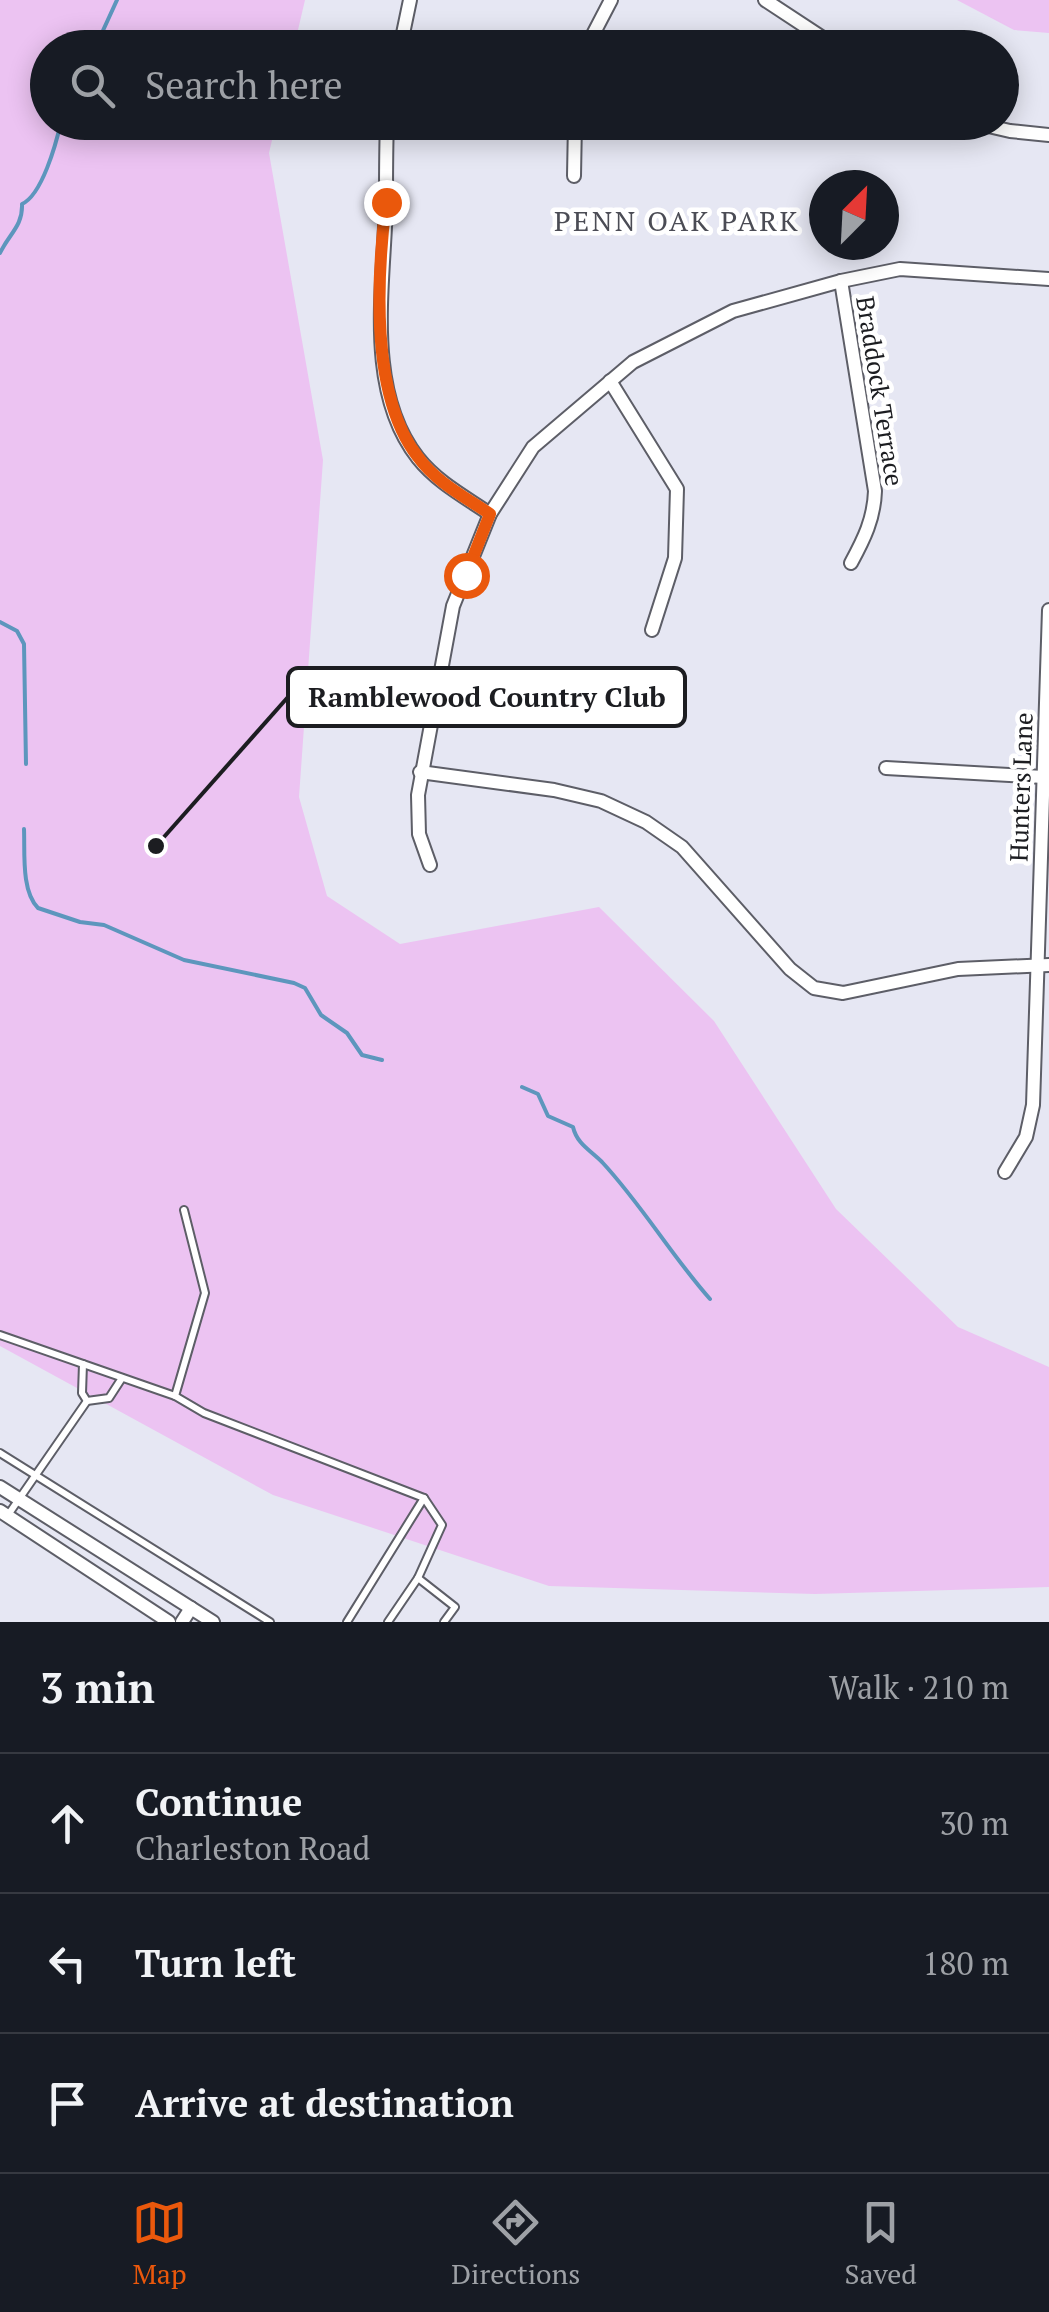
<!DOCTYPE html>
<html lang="en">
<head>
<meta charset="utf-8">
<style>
	:root { --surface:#171b24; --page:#242831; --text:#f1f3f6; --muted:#9ea1a6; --line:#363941; --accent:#ea580c }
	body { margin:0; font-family:"PT Serif",serif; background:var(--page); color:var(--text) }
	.compass { position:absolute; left:809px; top:170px; width:90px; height:90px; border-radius:50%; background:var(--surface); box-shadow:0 5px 25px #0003; rotate:24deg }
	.stop { position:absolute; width:30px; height:30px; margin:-22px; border:8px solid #ea580c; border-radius:50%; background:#fff }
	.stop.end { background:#ea580c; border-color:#fff; box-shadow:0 2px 10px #0008 }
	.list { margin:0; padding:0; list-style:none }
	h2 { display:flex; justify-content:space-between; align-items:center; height:130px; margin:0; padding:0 40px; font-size:42px }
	h2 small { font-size:32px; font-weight:400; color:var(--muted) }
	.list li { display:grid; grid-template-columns:65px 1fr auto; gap:30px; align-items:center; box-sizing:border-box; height:140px; padding:0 40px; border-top:2px solid var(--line) }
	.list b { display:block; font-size:38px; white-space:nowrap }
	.list p { margin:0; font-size:32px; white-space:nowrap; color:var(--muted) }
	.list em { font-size:32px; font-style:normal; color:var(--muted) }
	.icon { flex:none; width:55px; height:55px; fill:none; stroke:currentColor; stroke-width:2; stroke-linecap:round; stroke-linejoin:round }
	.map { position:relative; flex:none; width:1049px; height:1622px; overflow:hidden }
	.search { position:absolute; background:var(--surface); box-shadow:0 5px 25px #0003; left:30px; right:30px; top:30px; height:110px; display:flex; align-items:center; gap:25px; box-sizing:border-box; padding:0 35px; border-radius:55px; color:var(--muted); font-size:38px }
	.sheet { height:550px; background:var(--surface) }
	nav { display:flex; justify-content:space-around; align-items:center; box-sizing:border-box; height:140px; border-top:2px solid var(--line); background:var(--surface); font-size:28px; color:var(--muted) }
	nav a { display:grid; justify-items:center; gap:5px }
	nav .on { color:var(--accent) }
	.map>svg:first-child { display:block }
	.green { fill:#ecc3f2 }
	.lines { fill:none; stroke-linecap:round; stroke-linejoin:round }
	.stream { stroke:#5d96bd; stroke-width:4 }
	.lane-casing { stroke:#5d5e67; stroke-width:10 }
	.street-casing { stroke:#5d5e67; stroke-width:16 }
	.lane { stroke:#fff; stroke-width:6 }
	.street { stroke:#fff; stroke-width:12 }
	.route { stroke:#ea580c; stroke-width:12 }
	.labels { text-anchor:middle; stroke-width:9; stroke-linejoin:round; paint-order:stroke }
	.street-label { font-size:25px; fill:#1c1d21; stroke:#fff }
	.neighbourhood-label { font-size:28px; letter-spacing:2.5px; fill:#4b4c55; stroke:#fff }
	.leader { fill:none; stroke:#1c1d21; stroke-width:4 }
	.callout-dot { fill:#1c1d21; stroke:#fff; stroke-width:4 }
	.callout { fill:#fff; stroke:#1c1d21; stroke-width:4 }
	.callout-label { font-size:28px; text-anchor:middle; font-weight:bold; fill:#1c1d21 }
</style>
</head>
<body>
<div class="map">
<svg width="1049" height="1622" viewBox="0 0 1049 1622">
	<rect width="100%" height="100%" fill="#e6e7f3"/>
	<!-- green -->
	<g class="green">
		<polygon points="0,0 305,0 294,47 48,48 48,122 276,123 269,153 323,460 299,797 327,896 400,944 599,907 714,1021 836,1209 958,1327 1049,1367 1049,1587 815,1594 549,1586 273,1495 0,1346"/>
		<polygon points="957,0 1049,0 1049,33 1014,30"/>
	</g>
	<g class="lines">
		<!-- stream -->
		<g class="stream">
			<polyline points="95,48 117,0"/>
			<path d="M0,253C9,234 23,226 22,204C42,195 56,144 61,122"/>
			<polyline points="0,622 17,631 24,644 26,764"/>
			<path d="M24,829C25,852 21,891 38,908L80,922L104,925L184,960L294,983L305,988L321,1015L347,1033L362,1055L382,1060"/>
			<path d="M522,1087L538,1094L548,1116L573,1127C577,1144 590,1150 602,1162C642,1205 671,1255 710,1299"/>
		</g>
		<!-- lane casing -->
		<g class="lane-casing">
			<g id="lane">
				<polyline points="0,1335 175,1396 204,1413 424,1498 347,1622"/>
				<polyline points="83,1364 82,1393 87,1401 109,1398 122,1378"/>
				<polyline points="175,1396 205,1293 184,1210"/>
				<polyline points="0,1453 270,1622"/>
				<polyline points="8,1515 87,1401"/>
				<polyline points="418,1578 442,1525 424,1498"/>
				<polyline points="388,1622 418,1578 455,1607 444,1622"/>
			</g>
		</g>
		<!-- street casing -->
		<g class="street-casing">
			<g id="street">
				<polyline points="765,0 838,48"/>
				<polyline points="400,48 410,0"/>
				<polyline points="586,48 611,0"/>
				<path d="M387,122C386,148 386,173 386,199C385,281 363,388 418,458C437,482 465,497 490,514"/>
				<polyline points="971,122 1010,131 1049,135"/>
				<polyline points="574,176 575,122"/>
				<path d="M841,281L875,491C874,519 864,539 851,563"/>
				<polyline points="610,381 677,489 675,558 652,630"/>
				<polyline points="886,768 1044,777"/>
				<polyline points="420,772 554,790 601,801 646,822 682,847 790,969 814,988 843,993 958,969 1049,965"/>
				<polyline points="430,865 419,834 418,795 453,606 490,514 533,447 633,362 733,311 841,281 900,269 1049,279"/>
				<polyline points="1005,1172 1026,1137 1033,1105 1049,610"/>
				<polyline points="0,1487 213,1622"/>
				<polyline points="0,1511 169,1622"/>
				<polyline points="182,1622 191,1608"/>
			</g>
		</g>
		<!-- lane -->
		<use href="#lane" class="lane"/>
		<!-- street -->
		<use href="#street" class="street"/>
	</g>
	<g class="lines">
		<!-- route -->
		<path class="route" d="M386,202C377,276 370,396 418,457C436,482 465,497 490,514L466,575"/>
	</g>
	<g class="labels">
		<!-- street labels -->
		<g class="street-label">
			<text transform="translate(880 391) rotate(81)" y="9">Braddock Terrace</text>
			<text transform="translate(1021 787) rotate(-88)" y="9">Hunters Lane</text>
		</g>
		<!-- neighbourhood labels -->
		<g class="neighbourhood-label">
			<text x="677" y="231">PENN OAK PARK</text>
		</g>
	</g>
	<!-- callouts -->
	<path class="leader" d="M156 846L288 697"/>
	<circle class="callout-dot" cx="156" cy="846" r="10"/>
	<rect class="callout" x="288" y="668" width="397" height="58" rx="10"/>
	<g class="callout-label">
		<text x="487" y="707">Ramblewood Country Club</text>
	</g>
</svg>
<svg class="compass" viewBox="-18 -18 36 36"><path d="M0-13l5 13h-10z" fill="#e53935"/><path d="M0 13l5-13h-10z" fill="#9ea1a6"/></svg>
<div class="stop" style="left:466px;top:575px"></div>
<div class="stop end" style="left:386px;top:202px"></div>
<div class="search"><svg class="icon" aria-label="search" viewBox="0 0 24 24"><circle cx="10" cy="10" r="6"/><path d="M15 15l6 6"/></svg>Search here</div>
</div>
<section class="sheet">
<h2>3 min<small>Walk · 210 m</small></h2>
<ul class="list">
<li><svg class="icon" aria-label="ahead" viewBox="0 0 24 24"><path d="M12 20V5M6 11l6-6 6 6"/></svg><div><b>Continue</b><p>Charleston Road</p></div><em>30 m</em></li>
<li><svg class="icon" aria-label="left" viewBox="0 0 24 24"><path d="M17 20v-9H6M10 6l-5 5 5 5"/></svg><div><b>Turn left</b></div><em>180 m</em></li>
<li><svg class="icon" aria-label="arrive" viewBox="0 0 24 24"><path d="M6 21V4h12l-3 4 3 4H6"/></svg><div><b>Arrive at destination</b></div></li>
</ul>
</section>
<nav>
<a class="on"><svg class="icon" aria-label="map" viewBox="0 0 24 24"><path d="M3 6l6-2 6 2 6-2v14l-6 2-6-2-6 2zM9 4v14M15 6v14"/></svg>Map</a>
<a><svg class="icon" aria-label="directions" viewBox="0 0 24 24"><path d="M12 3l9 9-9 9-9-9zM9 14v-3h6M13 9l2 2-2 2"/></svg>Directions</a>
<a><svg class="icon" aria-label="saved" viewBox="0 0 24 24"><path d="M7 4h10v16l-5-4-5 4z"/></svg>Saved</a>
</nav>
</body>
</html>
